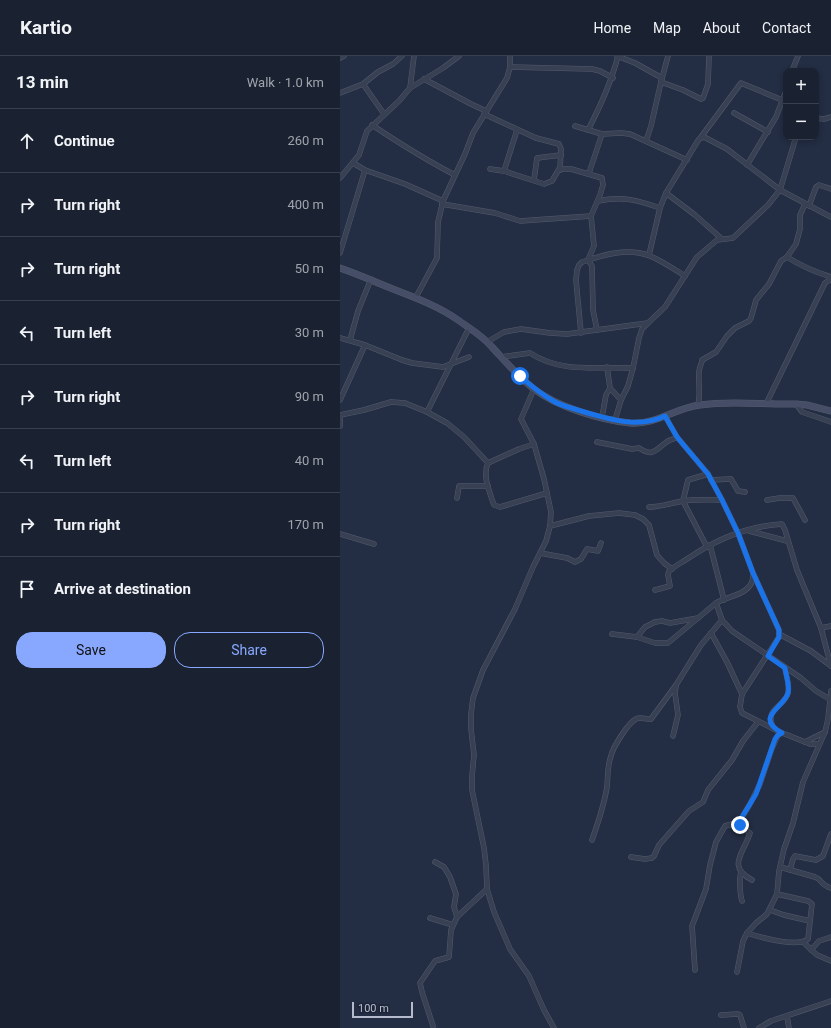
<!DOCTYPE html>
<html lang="en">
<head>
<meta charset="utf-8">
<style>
	:root { --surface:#1a2232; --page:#232a3a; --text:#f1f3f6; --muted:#9fa4ac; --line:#383f4d; --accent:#88a8ff }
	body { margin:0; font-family:Roboto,sans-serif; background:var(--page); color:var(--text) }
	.controls { position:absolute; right:12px; top:12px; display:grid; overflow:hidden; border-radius:8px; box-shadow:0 2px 6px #0003 }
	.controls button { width:36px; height:36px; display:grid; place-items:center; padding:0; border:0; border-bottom:1px solid var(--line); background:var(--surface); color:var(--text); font:20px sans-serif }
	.scale { position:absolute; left:12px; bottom:10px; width:61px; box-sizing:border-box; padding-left:4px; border:2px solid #b5bbcd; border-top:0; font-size:11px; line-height:14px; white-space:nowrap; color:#b5bbcd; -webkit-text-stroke:3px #1d2538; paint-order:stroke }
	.stop { position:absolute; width:12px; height:12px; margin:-9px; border:3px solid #1a73e8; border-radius:50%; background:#fff }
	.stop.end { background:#1a73e8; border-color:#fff; box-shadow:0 1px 4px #0008 }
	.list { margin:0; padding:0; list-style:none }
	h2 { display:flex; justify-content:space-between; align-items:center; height:52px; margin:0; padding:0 16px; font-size:17px }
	h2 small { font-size:13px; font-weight:400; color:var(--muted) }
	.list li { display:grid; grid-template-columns:26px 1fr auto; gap:12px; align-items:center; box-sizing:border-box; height:64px; padding:0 16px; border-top:1px solid var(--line) }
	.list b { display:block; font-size:15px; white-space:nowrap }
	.list em { font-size:13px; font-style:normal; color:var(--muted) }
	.actions { display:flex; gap:8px; padding:12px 16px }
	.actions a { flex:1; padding:9px 0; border:1px solid var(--accent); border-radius:16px; text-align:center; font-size:14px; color:var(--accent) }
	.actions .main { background:var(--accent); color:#111 }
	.icon { flex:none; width:22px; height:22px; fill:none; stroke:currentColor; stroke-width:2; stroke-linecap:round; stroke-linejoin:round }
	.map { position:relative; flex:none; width:491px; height:972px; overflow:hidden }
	header { display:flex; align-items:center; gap:24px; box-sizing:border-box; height:56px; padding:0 20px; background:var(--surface); border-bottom:1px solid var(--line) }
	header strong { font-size:19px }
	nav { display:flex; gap:22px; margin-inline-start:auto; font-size:14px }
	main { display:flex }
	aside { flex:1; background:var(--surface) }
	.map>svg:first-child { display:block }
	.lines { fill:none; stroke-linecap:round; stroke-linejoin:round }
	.street-casing { stroke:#535b6d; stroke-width:5.5 }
	.secondary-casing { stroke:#535b6d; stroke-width:7 }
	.street { stroke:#384053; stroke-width:4.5 }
	.secondary { stroke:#454e66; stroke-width:6 }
	.route { stroke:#1a73e8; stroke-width:5 }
</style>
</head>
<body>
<header>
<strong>Kartio</strong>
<nav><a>Home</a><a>Map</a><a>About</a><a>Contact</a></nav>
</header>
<main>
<aside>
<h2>13 min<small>Walk · 1.0 km</small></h2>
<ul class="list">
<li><svg class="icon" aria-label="ahead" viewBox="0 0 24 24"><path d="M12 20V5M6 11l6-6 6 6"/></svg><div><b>Continue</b></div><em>260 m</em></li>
<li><svg class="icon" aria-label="right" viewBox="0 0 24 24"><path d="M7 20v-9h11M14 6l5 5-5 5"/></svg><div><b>Turn right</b></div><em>400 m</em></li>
<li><svg class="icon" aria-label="right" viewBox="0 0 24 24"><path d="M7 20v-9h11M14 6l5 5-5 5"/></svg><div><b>Turn right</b></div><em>50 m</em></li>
<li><svg class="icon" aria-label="left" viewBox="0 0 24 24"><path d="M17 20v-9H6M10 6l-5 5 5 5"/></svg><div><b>Turn left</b></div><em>30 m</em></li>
<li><svg class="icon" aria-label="right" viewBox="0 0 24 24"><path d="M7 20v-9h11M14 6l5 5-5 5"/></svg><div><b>Turn right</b></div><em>90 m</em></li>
<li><svg class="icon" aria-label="left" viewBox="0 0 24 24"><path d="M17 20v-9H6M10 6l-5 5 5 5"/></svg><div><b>Turn left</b></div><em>40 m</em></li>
<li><svg class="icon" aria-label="right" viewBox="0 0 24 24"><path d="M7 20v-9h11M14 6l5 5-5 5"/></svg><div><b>Turn right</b></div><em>170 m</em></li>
<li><svg class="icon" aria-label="arrive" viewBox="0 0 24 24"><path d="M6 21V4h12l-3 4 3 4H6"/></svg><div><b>Arrive at destination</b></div></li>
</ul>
<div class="actions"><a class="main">Save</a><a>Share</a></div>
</aside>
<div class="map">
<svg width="491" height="972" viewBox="0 0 491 972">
	<rect width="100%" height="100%" fill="#232d43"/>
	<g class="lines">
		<!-- street casing -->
		<g class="street-casing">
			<g id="street">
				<polyline points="277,0 295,7 322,22"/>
				<polyline points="0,2 4,0"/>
				<polyline points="170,11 252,13 260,15 273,22"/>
				<polyline points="452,15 458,0"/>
				<polyline points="84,23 131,48 146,55"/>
				<polyline points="321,26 343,34 361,43 363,42 368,28 369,0"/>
				<polyline points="23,28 44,58"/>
				<polyline points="70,32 103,12 119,0"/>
				<polyline points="0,37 23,28 38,16 53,8 62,0"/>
				<polyline points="394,57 428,76"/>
				<polyline points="144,58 196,82 219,88 221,93 220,114"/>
				<polyline points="476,62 484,63 491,61"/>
				<path d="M32,69C59,87 86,104 115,119"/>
				<polyline points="235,70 262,78 281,77 290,78 347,104"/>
				<path d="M248,74C261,49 271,27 278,0"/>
				<polyline points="361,81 401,27 442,44"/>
				<polyline points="306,85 311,70 321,26 328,0"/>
				<polyline points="13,107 25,114 65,128 103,145"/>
				<polyline points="407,109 436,61 446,35"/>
				<polyline points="150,113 164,115 204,128 212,125 219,113 231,113 262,122 263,129 260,139 251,160 254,190 248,204 252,210 253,254 257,274"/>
				<polyline points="164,115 177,74"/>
				<polyline points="249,117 262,78"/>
				<polyline points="0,122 19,99 27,75 59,45 70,32 74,0"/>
				<polyline points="194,124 197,102 221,99"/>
				<polyline points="326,137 355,159 382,183"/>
				<path d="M258,145C283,140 297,144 320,152"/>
				<polyline points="102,148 155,157 180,165 251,160"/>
				<polyline points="469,150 476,131 479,129 491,133"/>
				<polyline points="0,197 25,114"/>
				<polyline points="309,199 320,152 326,137 359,83 364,81 387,93 440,134 491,161"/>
				<path d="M447,201C461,210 475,216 491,221"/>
				<polyline points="76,241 97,202 98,166 103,145 125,98 133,77 167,22 170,11 170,0"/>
				<path d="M241,277L236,224L237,214L239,209L242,206C263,199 288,191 310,200C322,205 334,213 345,220"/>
				<polyline points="0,282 25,289 62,304 72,307 103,311 129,301"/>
				<polyline points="10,284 18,255 31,223"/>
				<polyline points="147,286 164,276 181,273 210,277 227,278 308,267"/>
				<path d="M161,301L190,297C222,318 258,310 293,312"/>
				<polyline points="270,332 281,344"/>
				<polyline points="194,333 181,363 194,388 204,423 211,456 210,470 206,485 193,511 175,553 143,614 133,642 131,658 131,673 134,699 132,720 132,734 144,792 146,809 147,833 154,856 170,893 189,920 204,954 214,972"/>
				<polyline points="0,344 25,289"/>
				<polyline points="426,348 485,227 491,223"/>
				<polyline points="456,348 462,356 491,366"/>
				<path d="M358,349C361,338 358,327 359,316C359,311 362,308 362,304L376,296L387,280L395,272L409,265L411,262L416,244L429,228L441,205L447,201L456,188L460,173V159L465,148"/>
				<polyline points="87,356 129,272"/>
				<polyline points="0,359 24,354 51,346 65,347 87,356 107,367 124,381 148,407"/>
				<polyline points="325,360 337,381 368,418 382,444 398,477 413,517 439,574 439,581 402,638 400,651 402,657 442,677"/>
				<polyline points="262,361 266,339 270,332 267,311"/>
				<polyline points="0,363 0,370"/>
				<polyline points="275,364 281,344 288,330 293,312 299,282 302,273 308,267 325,251 357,201 377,184 393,182 428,149 440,134 456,81"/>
				<path d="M257,386L292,393L299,392C314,402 316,393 328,385C330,384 334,383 337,381"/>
				<path d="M194,388L179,393L148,407C142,420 150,437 154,449L160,451L207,437"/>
				<polyline points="371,424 391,423 398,435 405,436"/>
				<polyline points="117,442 119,430 148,430"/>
				<polyline points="427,444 440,442 453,442 465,464"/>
				<path d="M309,451C321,451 331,447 343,445C356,443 369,444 382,444"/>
				<polyline points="210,470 249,460 279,457 295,459 303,463 309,469 317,499 324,507 332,513"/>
				<polyline points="409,475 447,485"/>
				<polyline points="0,478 34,488"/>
				<polyline points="370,489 384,544"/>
				<polyline points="367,491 343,445 348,424 368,418"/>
				<polyline points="200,497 227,502 235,506 241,503 247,493 258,495 261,487"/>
				<path d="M315,534L330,530L328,519L329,515C335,510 341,507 347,503C375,484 407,470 442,468L445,474L457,514L481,572L491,610"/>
				<polyline points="382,564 392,575 461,622 476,635 491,644"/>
				<polyline points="481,572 491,570"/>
				<polyline points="371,577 387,606 402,638"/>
				<polyline points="272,578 297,581 315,587 328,587 376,547"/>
				<polyline points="439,578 471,595 491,610"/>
				<polyline points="297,581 305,571 315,566 322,565 330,567 358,562"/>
				<path d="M434,673C423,652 444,652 448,637C450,629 446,620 445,612"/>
				<polyline points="333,680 338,659 335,637 336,630"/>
				<polyline points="465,686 485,676"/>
				<path d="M399,766L401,771L410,777C404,797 386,810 412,824"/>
				<path d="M252,784C258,767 264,749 267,731C268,721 267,710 271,700C273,691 288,667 296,663C301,660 306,664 311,663L336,629L361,589L382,564L376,547C389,539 414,539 413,518"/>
				<polyline points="291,801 305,803 312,802 314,800 319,789 349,755 363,746 368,734 392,704 403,685 418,666"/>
				<polyline points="95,806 104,811 110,821 116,838 114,851 117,861"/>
				<path d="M440,811L475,821C483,824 480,829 491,832"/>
				<polyline points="450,814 453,803 455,800 476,804 483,800 491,778"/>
				<path d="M401,816C399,822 400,839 402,845"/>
				<polyline points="430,854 444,859 470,865"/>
				<polyline points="90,862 113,869"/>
				<path d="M407,877C419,881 457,892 468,883L472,848L468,845L437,838"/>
				<polyline points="463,886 477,899 491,905"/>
				<polyline points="471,894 479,885 491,881"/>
				<polyline points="355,914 352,870 366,833 370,809 376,786 385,770 399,766 410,748 420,728 432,692 438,679 442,677 445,678 470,688 479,688"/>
				<polyline points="397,916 403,885 407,877 416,867 427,858 437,838 439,815 444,793 453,767 463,726 485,676 488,663 491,635"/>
				<polyline points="381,959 398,958 400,959 404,972"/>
				<polyline points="447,960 449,972"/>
				<polyline points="93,970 82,936 80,927 95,905 109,901 111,874 117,861 147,833"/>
				<polyline points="419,972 431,965 491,945"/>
			</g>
		</g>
		<!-- secondary casing -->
		<g class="secondary-casing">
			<path id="secondary" d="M0,212C18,218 35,226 53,233C76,242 98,250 118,264C129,272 143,280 152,291C165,305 178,321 194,333C217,351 261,364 290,367C316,369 335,352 360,349C391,344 424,349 456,348L467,349L491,355"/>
		</g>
		<!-- street -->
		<use href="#street" class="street"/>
		<!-- secondary -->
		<use href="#secondary" class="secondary"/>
	</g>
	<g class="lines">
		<!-- route -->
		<path class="route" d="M180,320C191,330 201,338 215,346C222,350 232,352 241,355C268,363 298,373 325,360L337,381L368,418L382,444L398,477L413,517L439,574V581L428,600L445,612C446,620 450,629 448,637C445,651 413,661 442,677L438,679L435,683L416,738L399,766L400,769"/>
	</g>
</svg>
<div class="controls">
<button>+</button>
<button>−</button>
</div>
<div class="scale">100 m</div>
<div class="stop" style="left:180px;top:320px"></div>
<div class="stop end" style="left:400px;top:769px"></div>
</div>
</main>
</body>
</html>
